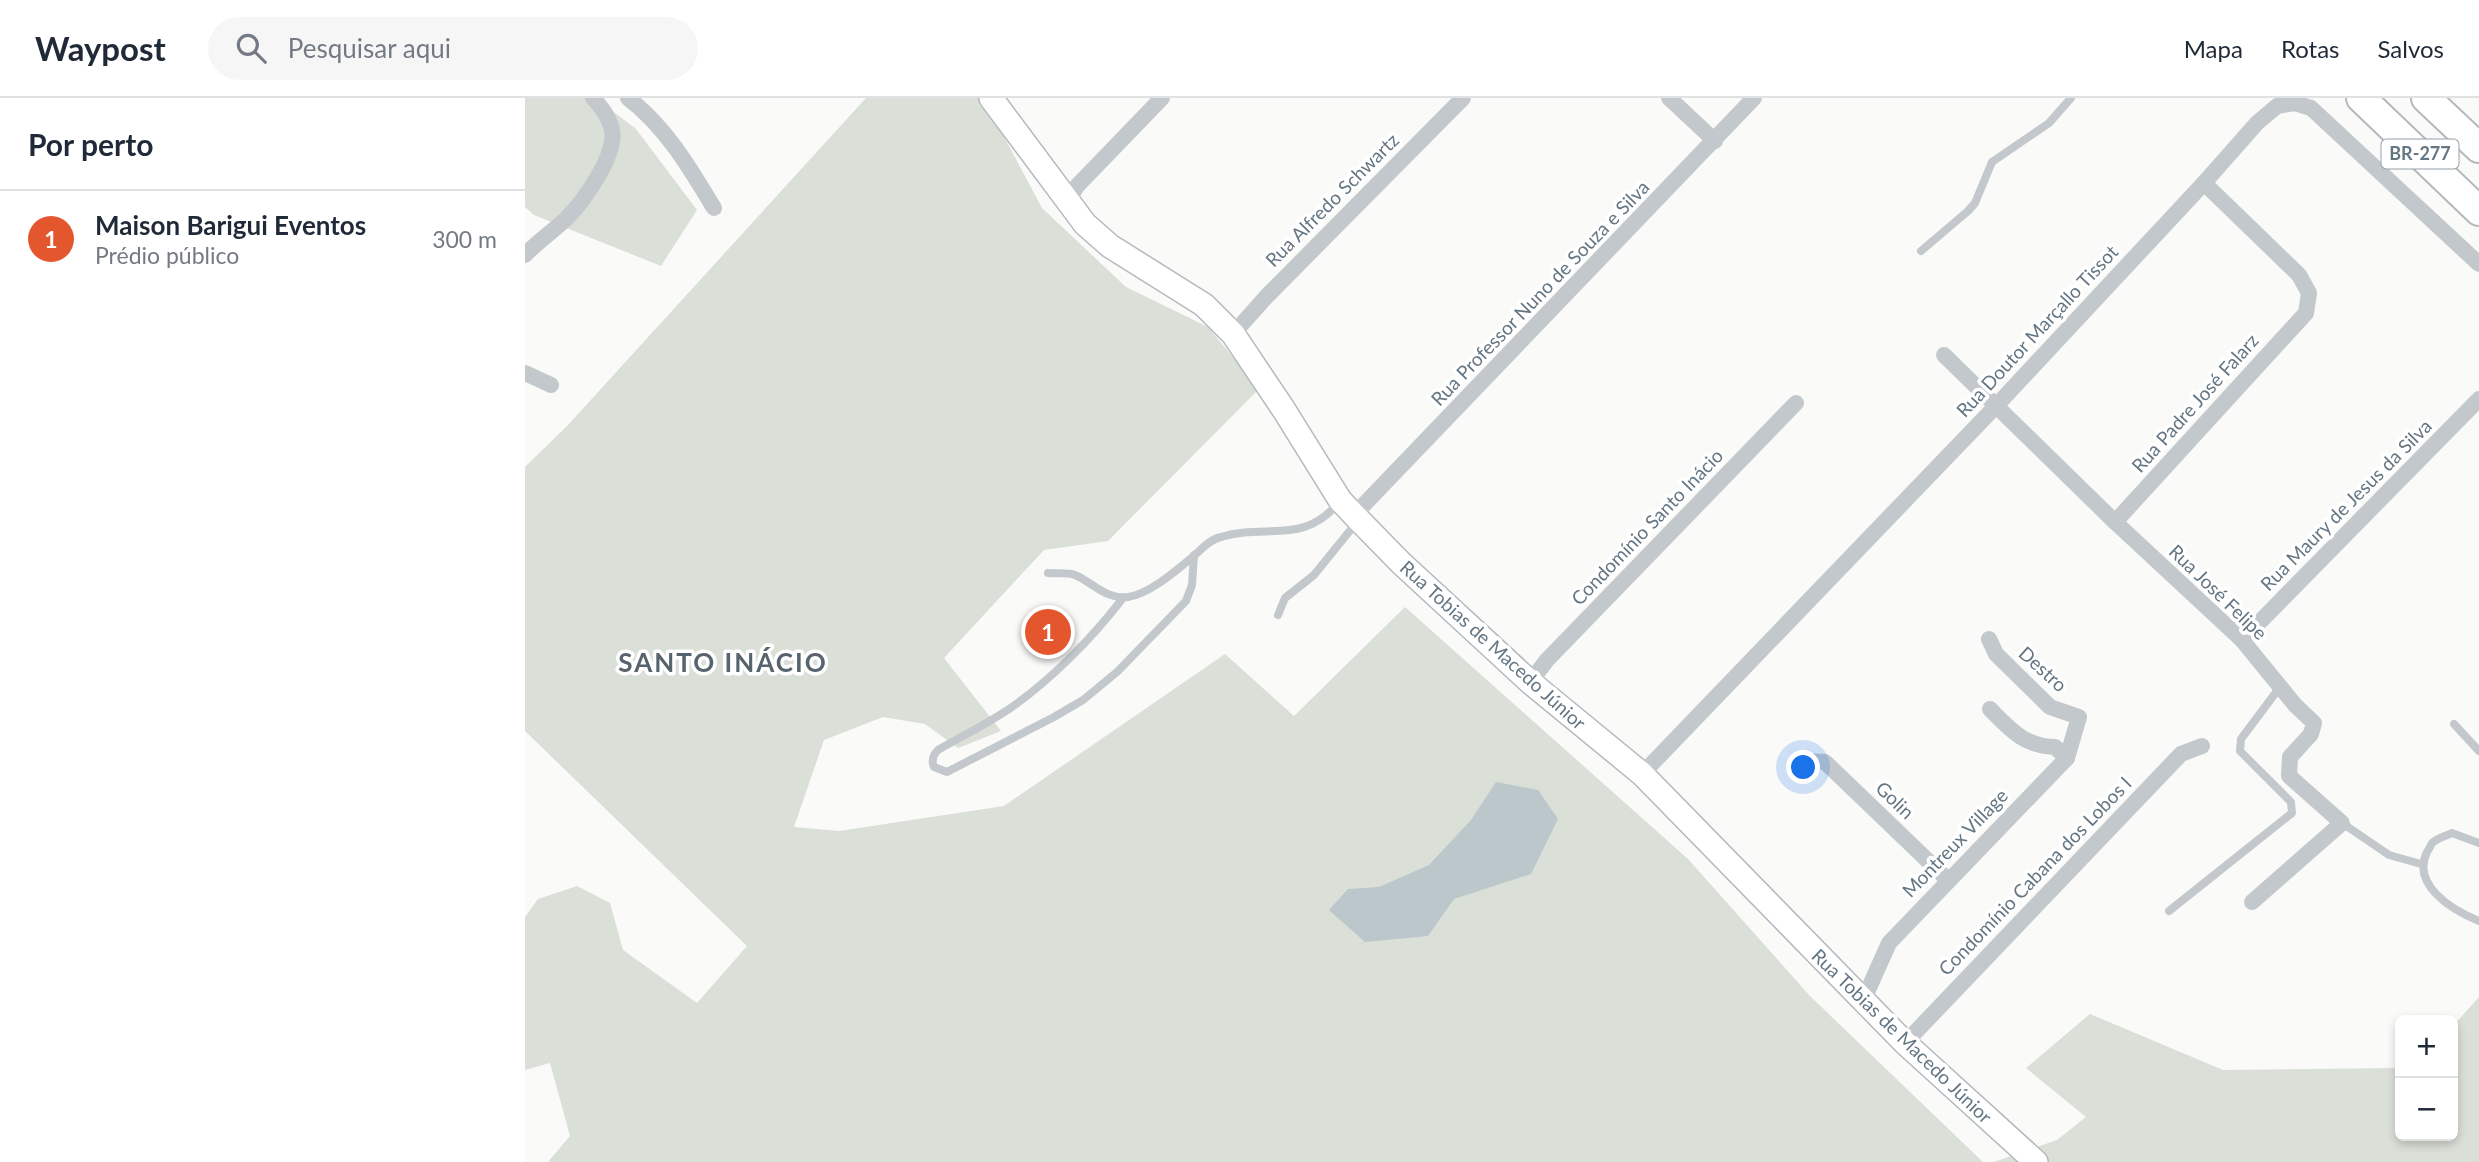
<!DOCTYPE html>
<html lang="pt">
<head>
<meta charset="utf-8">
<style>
	:root { --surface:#fff; --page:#f6f6f7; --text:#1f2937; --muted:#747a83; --line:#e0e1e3; --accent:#e4572e }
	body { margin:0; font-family:Lato,sans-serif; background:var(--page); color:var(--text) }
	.controls { position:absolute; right:21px; bottom:21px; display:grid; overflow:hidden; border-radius:10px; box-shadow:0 4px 10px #0003 }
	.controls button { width:63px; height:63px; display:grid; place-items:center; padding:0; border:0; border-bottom:2px solid var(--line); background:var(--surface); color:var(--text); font:35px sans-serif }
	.you { position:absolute; left:1279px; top:670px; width:24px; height:24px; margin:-18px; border:5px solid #fff; border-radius:50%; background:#1a73e8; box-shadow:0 0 0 10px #1a73e833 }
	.badge { display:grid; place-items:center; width:46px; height:46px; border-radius:50%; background:var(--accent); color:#fff; font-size:23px; font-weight:700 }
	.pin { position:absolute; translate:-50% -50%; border:4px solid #fff; box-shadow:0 2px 7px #0006 }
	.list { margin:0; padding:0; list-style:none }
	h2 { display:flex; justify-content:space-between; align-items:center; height:91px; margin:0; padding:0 28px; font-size:30px }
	h2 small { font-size:23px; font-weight:400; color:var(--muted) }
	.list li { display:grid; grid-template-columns:46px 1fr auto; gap:21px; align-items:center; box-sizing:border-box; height:98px; padding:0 28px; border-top:2px solid var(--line) }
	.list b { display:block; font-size:26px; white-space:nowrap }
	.list p { margin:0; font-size:23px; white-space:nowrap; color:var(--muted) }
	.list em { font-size:23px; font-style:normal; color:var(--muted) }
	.icon { flex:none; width:38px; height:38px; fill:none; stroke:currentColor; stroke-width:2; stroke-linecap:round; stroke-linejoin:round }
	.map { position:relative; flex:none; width:1954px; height:1064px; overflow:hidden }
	header { display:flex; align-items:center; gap:42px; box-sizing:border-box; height:98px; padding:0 35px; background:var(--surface); border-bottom:2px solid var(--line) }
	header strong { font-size:33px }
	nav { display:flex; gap:38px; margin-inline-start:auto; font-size:24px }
	.search { width:490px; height:63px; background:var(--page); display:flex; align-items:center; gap:18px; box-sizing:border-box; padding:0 24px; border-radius:38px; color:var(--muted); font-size:26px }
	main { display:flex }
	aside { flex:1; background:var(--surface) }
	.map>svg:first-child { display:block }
	.green { fill:#dadfd7 }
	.water { fill:#bbc7cb }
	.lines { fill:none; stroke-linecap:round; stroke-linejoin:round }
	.secondary-casing { stroke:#b3babf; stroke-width:26 }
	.highway-casing { stroke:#b4b9bd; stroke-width:32 }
	.lane { stroke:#c3c8cc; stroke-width:8 }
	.street { stroke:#c3c8cc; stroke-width:16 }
	.secondary { stroke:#fff; stroke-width:23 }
	.highway { stroke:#fff; stroke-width:28 }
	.labels { text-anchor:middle; stroke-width:7; stroke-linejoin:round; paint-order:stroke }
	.shield { fill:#fff; stroke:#939fa8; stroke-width:2 }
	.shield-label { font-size:18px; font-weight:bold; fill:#657683 }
	.street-label { font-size:19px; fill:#657683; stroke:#fff }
	.district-label { font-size:26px; font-weight:bold; letter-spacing:2px; fill:#57646e; stroke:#fff }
</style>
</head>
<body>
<header>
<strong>Waypost</strong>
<div class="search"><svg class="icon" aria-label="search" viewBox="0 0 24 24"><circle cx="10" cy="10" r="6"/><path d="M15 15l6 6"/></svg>Pesquisar aqui</div>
<nav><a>Mapa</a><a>Rotas</a><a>Salvos</a></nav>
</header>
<main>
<aside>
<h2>Por perto<small></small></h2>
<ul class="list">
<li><span class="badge">1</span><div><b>Maison Barigui Eventos</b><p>Prédio público</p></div><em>300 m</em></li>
</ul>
</aside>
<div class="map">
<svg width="1954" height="1064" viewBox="0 0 1954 1064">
	<rect width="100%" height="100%" fill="#fafaf8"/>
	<!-- green -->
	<g class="green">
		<polygon points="0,0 70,0 111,31 172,112 136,168 9,117 0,109"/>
		<polygon points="341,0 453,0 468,18 517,110 601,189 683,229 734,291 583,443 519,452 419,560 476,633 433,650 400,626 358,619 299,642 269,729 314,733 479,708 700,556 769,618 880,509 1163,761 1285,898 1458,1064 23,1064 45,1038 25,965 0,972 0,819 13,801 52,788 85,805 98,852 172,905 222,848 0,633 0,369 43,327"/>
		<polygon points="1954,899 1954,1064 1469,1064 1532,1042 1561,1019 1501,970 1565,916 1698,972 1875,970 1875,1038 1928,1038 1928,928"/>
	</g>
	<!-- water -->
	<polygon class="water" points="971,684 1013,692 1033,721 1006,776 929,801 903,838 840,844 804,812 823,791 854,789 904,767 946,722"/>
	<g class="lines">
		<!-- secondary casing -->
		<g class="secondary-casing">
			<polyline id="secondary" points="466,0 560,126 585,148 679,207 708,236 759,312 815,402 829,417 876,465 1005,584 1117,676 1380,945 1511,1064"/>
		</g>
		<!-- highway casing -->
		<g class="highway-casing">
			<g id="highway">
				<polyline points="1836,0 1954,113"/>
				<polyline points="1901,0 1954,50"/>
			</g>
		</g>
		<!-- lane -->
		<g class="lane">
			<polyline points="1396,153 1443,113 1450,105 1467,64 1524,25 1546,0"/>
			<path d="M523,475C531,476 542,474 550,477C567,484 581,502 603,499C625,496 653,471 670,457C677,450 686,441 696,439C740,425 779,448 814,404"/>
			<path d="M598,500C568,539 528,580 487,609C464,625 437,638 413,652C408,657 406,662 409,669L422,674L529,619L558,602L592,574L661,503L667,487L669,457"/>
			<polyline points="753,517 760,500 789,477 832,424"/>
			<polyline points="1929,626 1954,653"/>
			<polyline points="1817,725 1864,757 1896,766"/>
			<path d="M1954,745L1927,735C1921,738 1912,740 1907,745C1907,745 1903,753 1902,754C1886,787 1927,812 1954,823"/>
			<polyline points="1644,813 1767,715 1766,704 1715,653 1716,641 1755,589"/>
		</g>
		<!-- street -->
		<g class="street">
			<path d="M103,0C140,28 165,70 189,110"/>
			<polyline points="1144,0 1190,43"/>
			<polyline points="543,103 552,88 637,0"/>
			<path d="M0,157C12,144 27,134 41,121C58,104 92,57 87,32C84,19 77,10 68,0"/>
			<polyline points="708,236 741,199 938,0"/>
			<polyline points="1419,257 1590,424 1717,542 1770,607 1789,625 1786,636 1765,659 1764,678 1817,725 1727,804"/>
			<polyline points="0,275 26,287"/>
			<polyline points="829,417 1229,0"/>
			<polyline points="1590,424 1781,215 1784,195 1774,177 1679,85"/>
			<polyline points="1717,542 1954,301"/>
			<polyline points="1005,584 1022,562 1271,305"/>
			<path d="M1465,611C1486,632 1499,648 1530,649L1542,660"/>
			<polyline points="1283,663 1300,664 1423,782"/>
			<polyline points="1117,676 1471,308 1679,85 1732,25 1752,8 1770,5 1786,10 1954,166"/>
			<polyline points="1335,900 1343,892 1364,845 1542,660 1554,619 1525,609 1471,556 1464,541"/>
			<polyline points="1380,945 1656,656 1677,648"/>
		</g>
		<!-- secondary -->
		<use href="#secondary" class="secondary"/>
		<!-- highway -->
		<use href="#highway" class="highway"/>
	</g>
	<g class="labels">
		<!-- shield labels -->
		<rect class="shield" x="1856.5" y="41.5" width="77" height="29" rx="5"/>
		<g class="shield-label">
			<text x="1895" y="62">BR-277</text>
		</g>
		<!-- street labels -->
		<g class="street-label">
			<text transform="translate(807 102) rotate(-45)" y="7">Rua Alfredo Schwartz</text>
			<text transform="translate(1015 195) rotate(-46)" y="7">Rua Professor Nuno de Souza e Silva</text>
			<text transform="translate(1512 233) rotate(-47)" y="7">Rua Doutor Marçallo Tissot</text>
			<text transform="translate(1670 305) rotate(-48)" y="7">Rua Padre José Falarz</text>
			<text transform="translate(1821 407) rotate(-45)" y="7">Rua Maury de Jesus da Silva</text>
			<text transform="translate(1122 429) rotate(-46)" y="7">Condomínio Santo Inácio</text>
			<text transform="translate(1693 494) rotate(44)" y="7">Rua José Felipe</text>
			<text transform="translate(968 547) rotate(42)" y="7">Rua Tobias de Macedo Júnior</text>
			<text transform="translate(1518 571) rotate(42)" y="7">Destro</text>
			<text transform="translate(1370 702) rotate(44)" y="7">Golin</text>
			<text transform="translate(1430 745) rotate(-46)" y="7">Montreux Village</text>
			<text transform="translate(1510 778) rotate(-46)" y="7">Condomínio Cabana dos Lobos I</text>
			<text transform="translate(1377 938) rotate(44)" y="7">Rua Tobias de Macedo Júnior</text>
		</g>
		<!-- district labels -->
		<g class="district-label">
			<text x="198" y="574">SANTO INÁCIO</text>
		</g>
	</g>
</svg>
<div class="controls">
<button>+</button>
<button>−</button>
</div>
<div class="you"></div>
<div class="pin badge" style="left:523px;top:534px">1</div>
</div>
</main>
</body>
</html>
